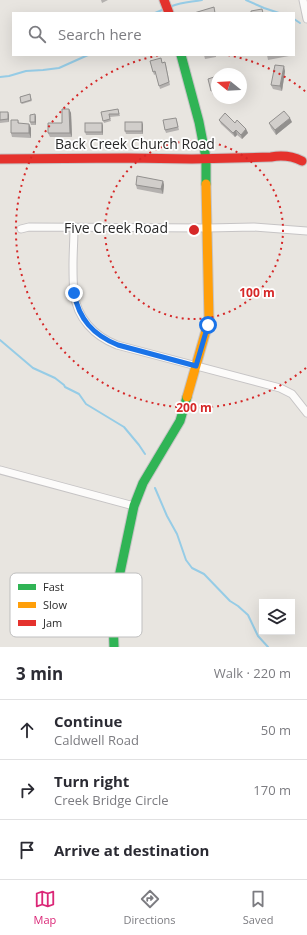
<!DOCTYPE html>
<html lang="en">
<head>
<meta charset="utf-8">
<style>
	:root { --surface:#fff; --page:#f2f2f3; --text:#2b2b33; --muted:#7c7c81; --line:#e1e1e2; --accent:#db2777 }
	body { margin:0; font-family:"Open Sans",sans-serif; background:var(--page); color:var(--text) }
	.controls { position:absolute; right:12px; bottom:12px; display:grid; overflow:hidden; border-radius:0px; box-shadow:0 4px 16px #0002 }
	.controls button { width:36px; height:36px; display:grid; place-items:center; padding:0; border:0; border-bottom:1px solid var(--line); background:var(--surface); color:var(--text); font:20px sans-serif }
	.compass { position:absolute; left:211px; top:68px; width:36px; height:36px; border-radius:50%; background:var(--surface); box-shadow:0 4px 16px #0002; rotate:288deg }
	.stop { position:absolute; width:12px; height:12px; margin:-9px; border:3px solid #1a73e8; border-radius:50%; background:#fff }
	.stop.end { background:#1a73e8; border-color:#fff; box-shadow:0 1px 4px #0008 }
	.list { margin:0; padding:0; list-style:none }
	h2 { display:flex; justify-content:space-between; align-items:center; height:52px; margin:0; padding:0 16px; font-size:17px }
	h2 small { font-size:13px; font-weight:400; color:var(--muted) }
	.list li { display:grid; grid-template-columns:26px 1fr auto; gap:12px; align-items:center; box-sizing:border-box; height:60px; padding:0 16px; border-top:1px solid var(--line) }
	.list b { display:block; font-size:15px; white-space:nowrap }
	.list p { margin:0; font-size:13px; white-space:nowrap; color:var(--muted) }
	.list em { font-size:13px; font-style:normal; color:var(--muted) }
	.icon { flex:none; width:22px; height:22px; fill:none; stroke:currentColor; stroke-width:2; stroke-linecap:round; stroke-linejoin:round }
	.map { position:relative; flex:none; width:307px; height:647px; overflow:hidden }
	.search { position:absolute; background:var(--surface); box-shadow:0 4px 16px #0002; left:12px; right:12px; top:12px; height:44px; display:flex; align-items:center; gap:10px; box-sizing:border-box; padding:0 14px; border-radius:0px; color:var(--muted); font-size:15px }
	.sheet { height:232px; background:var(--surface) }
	nav { display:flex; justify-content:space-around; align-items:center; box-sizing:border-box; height:56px; border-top:1px solid var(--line); background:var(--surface); font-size:11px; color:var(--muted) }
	nav a { display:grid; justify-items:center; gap:2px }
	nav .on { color:var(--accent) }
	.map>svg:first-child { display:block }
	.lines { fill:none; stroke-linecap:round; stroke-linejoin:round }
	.stream { stroke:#96cce6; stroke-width:2 }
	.street-casing { stroke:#c6c4c5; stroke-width:9 }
	.fast-casing { stroke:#c6c4c5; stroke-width:11 }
	.slow-casing { stroke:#c6c4c5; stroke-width:11 }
	.jam-casing { stroke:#c6c4c5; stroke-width:11 }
	.street { stroke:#fcfbfa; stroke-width:7 }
	.fast { stroke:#30b455; stroke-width:9 }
	.slow { stroke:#ff9f0a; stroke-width:9 }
	.jam { stroke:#e5322d; stroke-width:9 }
	.wall { fill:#b4b1af }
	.shaded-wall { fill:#92908e }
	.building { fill:#d1cecb; stroke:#92908e }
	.route { stroke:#1a73e8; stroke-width:5 }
	.ring { fill:none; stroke:#d62828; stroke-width:2; stroke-dasharray:2 4 }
	.labels { text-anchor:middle; stroke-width:3.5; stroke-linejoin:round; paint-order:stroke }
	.street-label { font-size:14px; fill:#292929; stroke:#fff }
	.key { fill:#fff; stroke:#bfbfbf; stroke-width:1 }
	.key-label { font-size:11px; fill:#292929 }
	.centre { fill:#d62828; stroke:#fff; stroke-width:2 }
	.ring-label { font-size:12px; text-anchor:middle; font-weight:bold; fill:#d62828; stroke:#fff; stroke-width:3.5; stroke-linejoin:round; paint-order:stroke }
</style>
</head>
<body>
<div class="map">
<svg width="307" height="647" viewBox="0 0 307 647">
	<rect width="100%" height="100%" fill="#e8e5e0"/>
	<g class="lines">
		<!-- stream -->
		<g class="stream">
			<polyline points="246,0 264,8 279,13"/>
			<path d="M172,6C182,2 192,2 202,0"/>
			<polyline points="155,13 162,10"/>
			<polyline points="294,19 300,23"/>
			<polyline points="0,77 9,76 26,71 43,70 59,68 88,55"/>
			<polyline points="0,340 33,368 55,378 64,385 65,387 79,394 86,404 124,427 139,445 145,454"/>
			<polyline points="155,488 167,516 177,534 186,560 192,568 204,574 230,601 238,606 248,615 258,636 268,647"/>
		</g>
		<!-- street casing -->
		<g class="street-casing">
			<g id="street">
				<polyline points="303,0 307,19"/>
				<path d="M74,227C74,240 73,252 73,265C73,274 73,284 74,293C77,318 94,336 117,345L280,388L292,394L307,413"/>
				<polyline points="21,229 29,227 208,228 254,227 307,231"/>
				<polyline points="0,470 134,506"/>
			</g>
		</g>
		<!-- fast casing -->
		<g class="fast-casing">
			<g id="fast">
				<polyline points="181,55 199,122 206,158 206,184"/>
				<polyline points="114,647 113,620 114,601 134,506 143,483 180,421 187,397"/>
			</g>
		</g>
		<!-- slow casing -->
		<g class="slow-casing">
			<polyline id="slow" points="187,397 209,320 206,184"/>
		</g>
		<!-- jam casing -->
		<g class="jam-casing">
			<g id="jam">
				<polyline points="164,0 169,13"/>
				<path d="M0,159L128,158L192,159L271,157C282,155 292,156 302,161"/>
			</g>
		</g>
		<!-- street -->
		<use href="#street" class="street"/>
		<!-- fast -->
		<use href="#fast" class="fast"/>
		<!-- slow -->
		<use href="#slow" class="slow"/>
		<!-- jam -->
		<use href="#jam" class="jam"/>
	</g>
	<!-- wall -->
	<g class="wall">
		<polygon points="101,0 108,0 102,3"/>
		<polygon points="204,55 216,55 216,57 205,59"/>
		<polygon points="267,55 289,55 289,56 268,60"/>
		<polygon points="150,61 163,63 166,65 170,85 160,89 156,74 154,75"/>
		<polygon points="285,71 282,91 273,89 271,85"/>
		<polygon points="217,76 217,94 213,95 208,79"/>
		<polygon points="30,94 32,101 22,104 20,97"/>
		<polygon points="69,109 71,113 72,137 50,137 48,133 62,123"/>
		<polygon points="118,109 120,116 110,117 111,121 104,123 101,112"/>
		<polygon points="0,112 9,115 9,122 0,123"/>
		<polygon points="35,114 36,117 36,125 31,125 30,122"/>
		<polygon points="18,120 19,123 31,128 31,138 12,137 11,133"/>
		<polygon points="219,120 235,123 246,129 248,133 242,139 237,135 235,137 221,124"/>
		<polygon points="177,121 179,130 166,133 165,130"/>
		<polygon points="142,122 143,125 143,134 126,134 125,131"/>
		<polygon points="292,122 276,135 271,128 269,123"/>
		<polygon points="102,123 103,126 103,135 86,135 85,132"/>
		<polygon points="163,181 164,185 163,194 137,189 136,185"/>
	</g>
	<!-- shaded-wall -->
	<g class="shaded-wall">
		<polygon points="284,66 285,71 282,91 280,86"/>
		<polygon points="69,109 71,113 72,137 70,133"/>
		<polygon points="8,112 9,115 9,122 8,119"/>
		<polygon points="35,114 36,117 36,125 35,122"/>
		<polygon points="290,118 292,122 276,135 275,130"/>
		<polygon points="142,122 143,125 143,134 142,131"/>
		<polygon points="102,123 103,126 103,135 102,132"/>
		<polygon points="29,124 31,128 31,138 29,133"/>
		<polygon points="246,129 248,133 242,139 241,135"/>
		<polygon points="236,130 237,135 235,137 233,133"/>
		<polygon points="163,181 164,185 163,194 161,189"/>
	</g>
	<!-- building -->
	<g class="building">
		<polygon points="214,7 215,13 194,13"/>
		<polygon points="262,9 263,13 251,13 251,11"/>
		<polygon points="161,58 162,63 165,62 169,82 159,86 155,71 153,72 150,61"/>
		<polygon points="275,65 284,66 280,86 271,85"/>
		<polygon points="217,76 217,89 211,91 208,79"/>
		<polygon points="30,94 31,100 21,103 20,97"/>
		<polygon points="62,109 69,109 70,133 48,133 48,123 62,123"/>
		<polygon points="118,109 119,114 109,114 110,119 103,121 101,112"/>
		<polygon points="284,111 290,118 275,130 269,123"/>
		<polygon points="0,112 8,112 8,119 0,120"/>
		<polygon points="225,113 235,123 237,120 246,129 241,135 236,130 233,133 219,120"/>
		<polygon points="35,114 35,122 30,122 30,115"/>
		<polygon points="176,118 178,127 165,130 163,120"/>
		<polygon points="11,120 18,120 18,123 29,124 29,133 11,133"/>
		<rect x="125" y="122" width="17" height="9"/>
		<rect x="85" y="123" width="17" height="9"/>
		<polygon points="137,176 163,181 161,189 136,185"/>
	</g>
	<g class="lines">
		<!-- route -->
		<path class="route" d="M74,293C79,319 93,335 118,345L196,366L208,325"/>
	</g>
	<!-- distance rings -->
	<g class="ring">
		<circle cx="194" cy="230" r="89"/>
		<path d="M306 368A178 178 0 1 1 160 55M228 55A178 178 0 0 1 306 92"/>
	</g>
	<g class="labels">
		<!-- street labels -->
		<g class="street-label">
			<text x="135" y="149">Back Creek Church Road</text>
			<text x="116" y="233">Five Creek Road</text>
		</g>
	</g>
	<!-- legend -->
	<rect x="10" y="573" width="132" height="64" rx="6" class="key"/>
	<rect x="18" y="584" width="18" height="6" fill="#30b455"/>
	<rect x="18" y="602" width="18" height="6" fill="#ff9f0a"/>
	<rect x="18" y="620" width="18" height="6" fill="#e5322d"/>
	<g class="key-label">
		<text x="43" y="591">Fast</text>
		<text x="43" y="609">Slow</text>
		<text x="43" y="627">Jam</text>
	</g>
	<circle cx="194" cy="230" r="6" class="centre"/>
	<g class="ring-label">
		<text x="257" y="297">100 m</text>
		<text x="194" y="412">200 m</text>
	</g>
</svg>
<div class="controls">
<button><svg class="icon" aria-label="layers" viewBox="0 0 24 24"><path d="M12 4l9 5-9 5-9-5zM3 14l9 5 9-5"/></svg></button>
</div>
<svg class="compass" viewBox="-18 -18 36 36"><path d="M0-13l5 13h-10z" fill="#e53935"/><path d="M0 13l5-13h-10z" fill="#7c7c81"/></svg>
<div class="stop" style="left:208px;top:325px"></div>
<div class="stop end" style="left:74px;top:293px"></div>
<div class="search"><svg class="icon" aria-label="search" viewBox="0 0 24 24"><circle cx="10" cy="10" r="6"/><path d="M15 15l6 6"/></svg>Search here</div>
</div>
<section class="sheet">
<h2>3 min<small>Walk · 220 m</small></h2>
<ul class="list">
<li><svg class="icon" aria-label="ahead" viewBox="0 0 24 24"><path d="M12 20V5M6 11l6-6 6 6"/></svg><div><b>Continue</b><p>Caldwell Road</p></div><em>50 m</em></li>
<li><svg class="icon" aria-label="right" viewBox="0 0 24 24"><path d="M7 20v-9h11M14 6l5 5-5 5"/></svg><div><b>Turn right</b><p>Creek Bridge Circle</p></div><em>170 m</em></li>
<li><svg class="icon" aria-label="arrive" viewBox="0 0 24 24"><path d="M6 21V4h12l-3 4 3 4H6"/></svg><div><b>Arrive at destination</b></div></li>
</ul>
</section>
<nav>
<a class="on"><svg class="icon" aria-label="map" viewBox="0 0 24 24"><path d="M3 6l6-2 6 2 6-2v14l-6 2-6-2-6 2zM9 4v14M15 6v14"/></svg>Map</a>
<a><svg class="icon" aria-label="directions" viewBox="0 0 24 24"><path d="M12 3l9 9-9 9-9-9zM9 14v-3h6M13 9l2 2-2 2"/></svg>Directions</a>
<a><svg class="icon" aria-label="saved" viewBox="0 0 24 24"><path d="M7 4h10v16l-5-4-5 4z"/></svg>Saved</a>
</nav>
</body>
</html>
